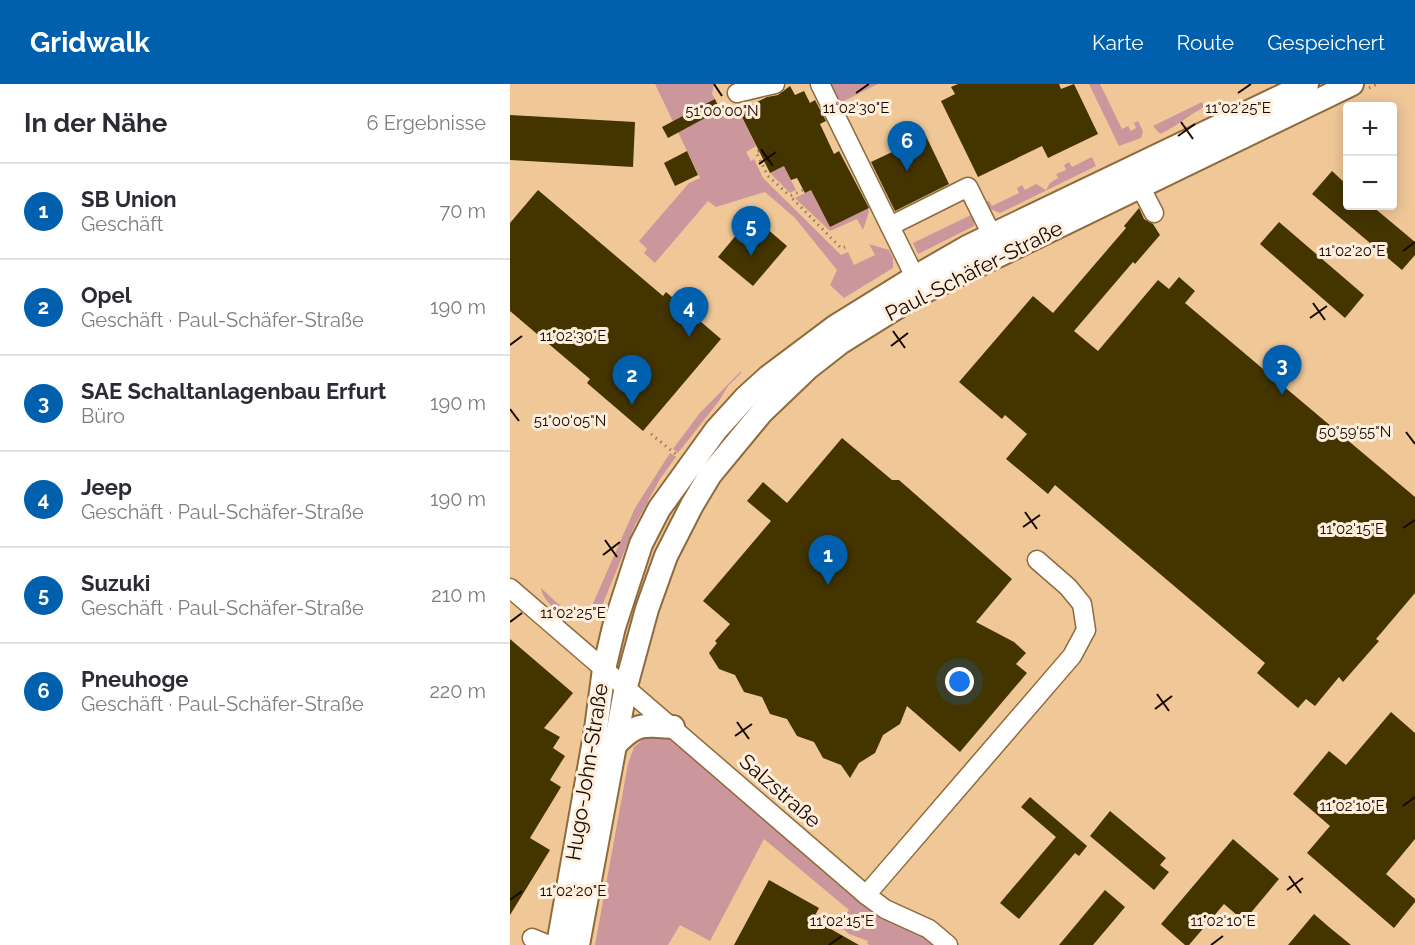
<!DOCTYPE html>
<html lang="de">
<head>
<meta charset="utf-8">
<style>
	:root { --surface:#fff; --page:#f7f7f7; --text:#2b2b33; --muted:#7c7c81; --line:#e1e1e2; --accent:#0160ad }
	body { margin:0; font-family:Raleway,sans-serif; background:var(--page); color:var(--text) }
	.controls { position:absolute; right:18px; top:18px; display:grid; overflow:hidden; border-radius:6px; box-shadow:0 3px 15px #0003 }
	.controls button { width:54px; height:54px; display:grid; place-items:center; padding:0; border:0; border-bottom:2px solid var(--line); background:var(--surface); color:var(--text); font:30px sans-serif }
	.you { position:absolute; left:450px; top:598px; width:21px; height:21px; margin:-15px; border:4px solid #fff; border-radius:50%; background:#1a73e8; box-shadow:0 0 0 9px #1a73e833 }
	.badge { display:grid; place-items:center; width:39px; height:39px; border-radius:50%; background:var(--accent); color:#fff; font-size:20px; font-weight:700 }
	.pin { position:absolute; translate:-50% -50px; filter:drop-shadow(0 2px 3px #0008) }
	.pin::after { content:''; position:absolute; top:32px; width:21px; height:18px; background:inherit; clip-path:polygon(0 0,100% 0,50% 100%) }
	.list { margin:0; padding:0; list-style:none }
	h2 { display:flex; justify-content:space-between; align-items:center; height:78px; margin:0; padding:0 24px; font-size:26px }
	h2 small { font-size:20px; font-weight:400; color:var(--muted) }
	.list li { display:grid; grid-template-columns:39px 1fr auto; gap:18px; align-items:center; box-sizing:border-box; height:96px; padding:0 24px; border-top:2px solid var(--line) }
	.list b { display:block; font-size:22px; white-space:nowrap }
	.list p { margin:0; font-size:20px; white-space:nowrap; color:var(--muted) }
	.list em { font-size:20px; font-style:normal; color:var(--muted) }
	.map { position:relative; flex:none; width:905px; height:861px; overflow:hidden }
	header { display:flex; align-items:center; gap:36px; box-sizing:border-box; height:84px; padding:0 30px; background:var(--accent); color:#fff }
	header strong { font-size:28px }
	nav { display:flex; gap:33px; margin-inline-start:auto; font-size:21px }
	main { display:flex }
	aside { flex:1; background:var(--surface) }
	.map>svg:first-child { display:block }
	.green { fill:#cb969c }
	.building { fill:#433400 }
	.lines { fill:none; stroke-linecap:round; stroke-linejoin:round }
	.minor-casing { stroke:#8e6a3c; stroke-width:21 }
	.major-casing { stroke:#8e6a3c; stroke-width:26 }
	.path { stroke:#997c5c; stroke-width:3; stroke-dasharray:1.5 4.5; stroke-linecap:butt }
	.minor { stroke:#fff; stroke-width:18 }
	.major { stroke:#fff; stroke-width:22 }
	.ticks { fill:none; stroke:#160900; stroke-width:2 }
	.labels { text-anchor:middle; stroke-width:6; stroke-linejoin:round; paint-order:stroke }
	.street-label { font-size:21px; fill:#160900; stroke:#feeedb }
	.ticks-label { font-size:15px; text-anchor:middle; fill:#160900; stroke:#feeedb; stroke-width:6; stroke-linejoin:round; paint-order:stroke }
</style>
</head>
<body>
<header>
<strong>Gridwalk</strong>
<nav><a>Karte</a><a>Route</a><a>Gespeichert</a></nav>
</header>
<main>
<aside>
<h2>In der Nähe<small>6 Ergebnisse</small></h2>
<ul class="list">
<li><span class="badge">1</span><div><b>SB Union</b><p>Geschäft</p></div><em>70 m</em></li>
<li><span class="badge">2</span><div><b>Opel</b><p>Geschäft · Paul-Schäfer-Straße</p></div><em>190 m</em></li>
<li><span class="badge">3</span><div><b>SAE Schaltanlagenbau Erfurt</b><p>Büro</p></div><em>190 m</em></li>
<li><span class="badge">4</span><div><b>Jeep</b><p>Geschäft · Paul-Schäfer-Straße</p></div><em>190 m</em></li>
<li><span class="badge">5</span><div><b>Suzuki</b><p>Geschäft · Paul-Schäfer-Straße</p></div><em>210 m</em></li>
<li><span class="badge">6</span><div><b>Pneuhoge</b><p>Geschäft · Paul-Schäfer-Straße</p></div><em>220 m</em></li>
</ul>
</aside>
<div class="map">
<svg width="905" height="861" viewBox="0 0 905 861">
	<rect width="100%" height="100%" fill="#f0c898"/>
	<!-- green -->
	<g class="green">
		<polygon points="145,0 204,0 202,10 205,15 187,38 210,26 215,35 229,27 246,62 236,68 241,77 244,75 253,94 331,171 338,168 344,181 365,171 359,160 379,166 383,174 383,184 334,214 320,201 327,186 285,134 255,108 206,123 198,117 145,179 134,169 137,165 129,157 179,99 190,94"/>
		<polygon points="315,0 368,0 326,21"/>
		<polygon points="579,0 590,0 612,45 618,42 621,47 626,44 624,39 628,37 633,47 631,54 609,62"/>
		<path d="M692,18L694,23C679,31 666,43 650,50L643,42Z"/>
		<polygon points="582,73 586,82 490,129 480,125 476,118 479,117 482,122 509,109 507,104 512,101 515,106 526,100 536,106 540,99 548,94 546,90 556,86 554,81 559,78 562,83"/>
		<polygon points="287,76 276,86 286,106 280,109 260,89"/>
		<polygon points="301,106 320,143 358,124 359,128 353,146 347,135 320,147 285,114"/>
		<polygon points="461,131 465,134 464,142 408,170 403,159"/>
		<polygon points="231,287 231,289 218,302 209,317 168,369 163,365 189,330"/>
		<path d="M160,369L166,373L150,395L125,441L92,522C87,527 83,531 76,534C59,539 33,520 31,504C46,517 60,537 81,524L125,424Z"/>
		<polygon points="134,648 158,650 380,838 399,843 429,861 360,861 357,860 358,857 339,850 328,840 339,826 254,755 200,857 170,841 158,861 85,861 118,680 124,663 135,654"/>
	</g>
	<!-- building -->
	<g class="building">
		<polygon points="448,0 549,0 551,5 564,0 588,50 538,74 532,62 468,93 431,17 445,10 441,3"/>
		<polygon points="280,2 285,11 294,7 300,19 305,16 316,37 310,40 324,70 329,67 359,124 320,143 301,106 295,109 287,94 281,96 274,82 260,89 229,27 257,13 268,11"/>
		<polygon points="205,15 210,26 158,54 152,43"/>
		<polygon points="0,31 125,38 123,83 0,76"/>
		<polygon points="416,52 439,100 385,127 361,78"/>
		<polygon points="177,67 188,91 165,102 154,79"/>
		<polygon points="822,87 837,101 837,122 862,122 905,158 905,171 892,186 802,110"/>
		<polygon points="28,106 153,212 156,208 211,255 133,347 77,299 80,295 0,227 0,139"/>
		<polygon points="629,124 634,135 643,140 650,151 625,180 623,178 564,247 588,267 648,196 659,205 669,193 685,207 675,219 905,413 905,509 866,555 869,557 833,598 829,593 805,622 796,615 788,624 747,589 755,579 545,401 538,410 496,375 517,350 495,331 492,335 449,298 523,212 543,229 616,144 614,142"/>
		<polygon points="242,132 277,162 243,202 208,173"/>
		<polygon points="769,138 854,211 835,234 750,160"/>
		<polygon points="332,354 382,396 389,396 502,495 466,538 504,558 516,569 506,580 517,589 450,668 397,622 390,640 373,651 365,669 349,679 340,694 331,681 313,674 304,658 287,652 277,635 260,630 252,613 234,608 225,591 209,585 199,569 207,559 205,557 220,540 193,517 261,437 237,417 253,398 277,419"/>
		<polygon points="0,555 63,609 34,644 50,653 43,664 55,672 40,696 51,703 20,754 40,766 0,831"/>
		<polygon points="881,628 905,649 905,755 876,790 905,815 905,818 884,844 797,769 820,742 783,710 819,667 836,681"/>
		<polygon points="520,713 577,762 569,772 565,769 509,835 490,819 546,753 511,723"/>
		<polygon points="600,727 656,774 650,781 659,788 644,806 580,752"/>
		<polygon points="723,755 769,795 734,837 714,820 679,861 675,861 651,840"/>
		<polygon points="259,796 309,824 303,835 349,861 224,861"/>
		<polygon points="595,806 615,823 605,835 583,861 549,861"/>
		<polygon points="804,830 819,843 841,861 778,861"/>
	</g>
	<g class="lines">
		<!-- minor casing -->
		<g class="minor-casing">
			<g id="minor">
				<polyline points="310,0 405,193"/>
				<polyline points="227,9 265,0"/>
				<polyline points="624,91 644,129"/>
				<polyline points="380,142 458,103 482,151"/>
				<polyline points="0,504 356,811 375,825 419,845 438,861"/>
				<polyline points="356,811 562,572 576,546 572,520 558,503 527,476"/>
				<polyline points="22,854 39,861"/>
			</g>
		</g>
		<!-- major casing -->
		<g class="major-casing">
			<g id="major">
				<path d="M105,661C127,638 133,641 163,643"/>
				<polyline points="48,861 86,645 94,585 104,543 131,460 149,425 206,346 236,313 258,293 326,242 405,193 457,163 797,0"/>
				<polyline points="68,861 116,602 137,525 156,472 182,421 200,391 252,328 298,284 330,259 407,211 842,0"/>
			</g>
		</g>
		<!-- path -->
		<g class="path">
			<polyline points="859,4 867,0"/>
			<polyline points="249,67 246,68 258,92 280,112"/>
			<polyline points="293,106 280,112 331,164 335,163"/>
			<polyline points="141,350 167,371"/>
		</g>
		<!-- minor -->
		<use href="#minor" class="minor"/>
		<!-- major -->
		<use href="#major" class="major"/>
	</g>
	<!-- ticks -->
	<path class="ticks" d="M204,0L212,12M346,9L359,0M728,9L741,0M671,38L683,55M668,52L685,40M251,65L263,82M249,80L266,68M893,167L905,158M803,219L815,236M800,234L817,222M383,247L395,264M0,261L12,252M381,262L398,249M0,325L9,337M896,348L905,360M515,428L527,445M513,443L530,431M893,444L905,436M95,456L107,473M93,471L110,458M0,538L12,529M647,610L659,627M645,625L662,612M227,638L239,655M225,652L242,640M893,722L905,713M779,792L791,809M777,806L793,794M0,816L12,807M319,861L332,852M701,861L713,852"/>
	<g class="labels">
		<!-- street labels -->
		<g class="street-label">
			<text transform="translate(464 187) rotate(-27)" y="7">Paul-Schäfer-Straße</text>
			<text transform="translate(77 688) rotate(-81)" y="7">Hugo-John-Straße</text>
			<text transform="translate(270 707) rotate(41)" y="7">Salzstraße</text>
		</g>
	</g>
	<g class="ticks-label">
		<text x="346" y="29">11°02'30"E</text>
		<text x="728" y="29">11°02'25"E</text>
		<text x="212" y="32">51°00'00"N</text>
		<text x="842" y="172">11°02'20"E</text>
		<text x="63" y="257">11°02'30"E</text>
		<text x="60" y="342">51°00'05"N</text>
		<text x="845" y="353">50°59'55"N</text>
		<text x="842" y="450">11°02'15"E</text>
		<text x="63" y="534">11°02'25"E</text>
		<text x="842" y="727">11°02'10"E</text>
		<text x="63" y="812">11°02'20"E</text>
		<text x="332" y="842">11°02'15"E</text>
		<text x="713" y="842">11°02'10"E</text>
	</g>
</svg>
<div class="controls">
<button>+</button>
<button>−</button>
</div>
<div class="you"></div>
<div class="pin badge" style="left:318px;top:501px">1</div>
<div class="pin badge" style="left:122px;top:321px">2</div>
<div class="pin badge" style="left:772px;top:311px">3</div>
<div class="pin badge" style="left:179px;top:253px">4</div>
<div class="pin badge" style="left:241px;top:172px">5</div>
<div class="pin badge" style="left:397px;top:87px">6</div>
</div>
</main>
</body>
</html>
